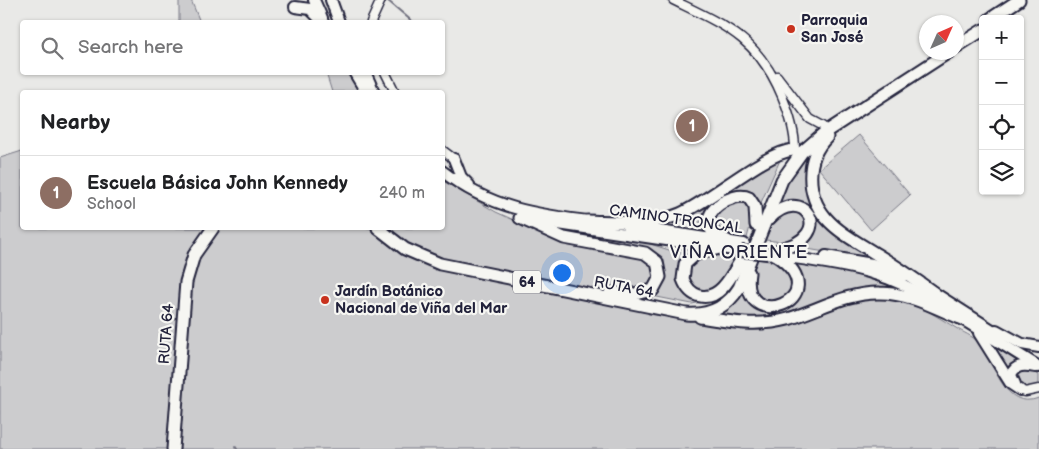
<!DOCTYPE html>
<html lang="en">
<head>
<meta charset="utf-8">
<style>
	:root { --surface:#fff; --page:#f2f2f2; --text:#202124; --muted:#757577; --line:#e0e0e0; --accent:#1a73e8 }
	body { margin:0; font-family:"Balsamiq Sans",sans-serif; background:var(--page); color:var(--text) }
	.controls { position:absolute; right:15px; top:15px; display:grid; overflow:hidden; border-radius:5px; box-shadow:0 1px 4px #0004 }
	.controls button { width:45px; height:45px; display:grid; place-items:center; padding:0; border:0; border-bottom:1px solid var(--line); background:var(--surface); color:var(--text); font:25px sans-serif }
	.compass { position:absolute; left:919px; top:15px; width:45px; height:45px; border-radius:50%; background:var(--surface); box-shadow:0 1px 4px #0004; rotate:45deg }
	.you { position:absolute; left:561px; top:272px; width:18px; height:18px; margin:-12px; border:4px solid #fff; border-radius:50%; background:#1a73e8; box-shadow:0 0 0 8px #1a73e833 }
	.badge { display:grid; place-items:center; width:32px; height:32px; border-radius:50%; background:var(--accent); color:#fff; font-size:16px; font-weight:700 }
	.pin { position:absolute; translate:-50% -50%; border:2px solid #fff; box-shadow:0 1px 5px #0006 }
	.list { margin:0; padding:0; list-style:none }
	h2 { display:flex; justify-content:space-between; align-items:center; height:65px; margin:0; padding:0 20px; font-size:21px }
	h2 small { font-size:16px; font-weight:400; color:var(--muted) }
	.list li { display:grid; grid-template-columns:32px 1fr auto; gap:15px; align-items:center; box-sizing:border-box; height:75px; padding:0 20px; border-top:1px solid var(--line) }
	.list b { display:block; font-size:19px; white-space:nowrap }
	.list p { margin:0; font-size:16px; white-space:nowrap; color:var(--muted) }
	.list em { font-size:16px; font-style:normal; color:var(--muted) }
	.icon { flex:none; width:28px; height:28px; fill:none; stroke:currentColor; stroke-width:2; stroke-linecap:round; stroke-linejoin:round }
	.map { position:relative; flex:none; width:1039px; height:449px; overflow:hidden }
	.search { position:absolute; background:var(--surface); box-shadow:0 1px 4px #0004; left:20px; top:20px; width:425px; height:55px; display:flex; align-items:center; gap:12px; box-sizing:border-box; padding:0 18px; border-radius:5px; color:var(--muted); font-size:19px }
	.panel { position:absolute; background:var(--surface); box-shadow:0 1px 4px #0004; left:20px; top:90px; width:425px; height:140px; border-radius:5px }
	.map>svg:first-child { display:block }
	.green { fill:#ccccce; stroke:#777784 }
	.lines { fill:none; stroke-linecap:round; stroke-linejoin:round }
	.stream { stroke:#71717f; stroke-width:2 }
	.minor-casing { stroke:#22223b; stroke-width:11 }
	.major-casing { stroke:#22223b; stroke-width:14 }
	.highway-casing { stroke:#22223b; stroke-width:15 }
	.minor { stroke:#f6f6f2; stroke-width:8 }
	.major { stroke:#f6f6f2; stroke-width:10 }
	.highway { stroke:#f6f6f2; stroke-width:11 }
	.major-bridge-casing { stroke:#22223b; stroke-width:14; stroke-linecap:butt }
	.major-bridge { stroke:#f6f6f2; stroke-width:10 }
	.poi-dot { fill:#c8321e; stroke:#f6f6f2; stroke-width:2 }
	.labels { text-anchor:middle; stroke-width:4.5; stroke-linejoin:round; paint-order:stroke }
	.shield { fill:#f6f6f2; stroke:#626272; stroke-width:1 }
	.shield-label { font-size:14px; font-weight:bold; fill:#22223b }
	.poi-label { font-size:15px; font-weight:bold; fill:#22223b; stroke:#f6f6f2; text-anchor:start }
	.street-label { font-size:15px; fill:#22223b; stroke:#f6f6f2 }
	.quarter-label { font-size:18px; letter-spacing:1px; fill:#22223b; stroke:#f6f6f2 }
</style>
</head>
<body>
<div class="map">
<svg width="1039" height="449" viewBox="0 0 1039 449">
	<rect width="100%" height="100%" fill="#e9e9e7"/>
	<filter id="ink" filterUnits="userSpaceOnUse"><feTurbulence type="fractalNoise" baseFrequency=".02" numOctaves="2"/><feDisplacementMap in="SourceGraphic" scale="10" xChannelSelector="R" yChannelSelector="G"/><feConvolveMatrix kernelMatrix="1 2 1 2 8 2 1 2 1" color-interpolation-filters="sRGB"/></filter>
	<g filter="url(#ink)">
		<!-- green -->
		<g class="green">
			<polygon points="179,0 191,0 200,22 179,22"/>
			<polygon points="326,73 348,73 359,92 332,92"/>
			<polygon points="859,135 910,195 871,230 819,169"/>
			<path d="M821,140L809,197L881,261L801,248L811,238L815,222C805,205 796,196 776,207C789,176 797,163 821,140Z"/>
			<path d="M22,151V228H442L443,181L496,212L547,235L641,254L665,273L660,259L554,230L638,240L669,250L684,252L687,248L697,249C683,254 679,264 678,278L711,300L692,304L652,296L648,314L743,327L782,325L871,297C907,296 926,310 956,328C962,332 973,336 978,342C996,363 1003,411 1039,398V449H0V158Z"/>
			<polygon points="781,158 759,207 738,191 704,224 692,219 691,215"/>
			<polygon points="748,200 753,215 747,238 719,233 714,228 714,213 727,203"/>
			<polygon points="793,207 805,216 806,233 783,242 765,240 774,220"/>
			<polygon points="713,250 741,256 715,292 701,293 688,283 689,263"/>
			<path d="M757,259C781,263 784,263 795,285L788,300L766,303C750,287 750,280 757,259Z"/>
			<polygon points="790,263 847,269 909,290 884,289 770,319 710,316 745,283 759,306 794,302"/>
			<polygon points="992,345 1020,363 1009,375"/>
			<polygon points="1025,368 1039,375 1039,385 1026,388 1019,385 1015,373"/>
		</g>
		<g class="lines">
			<!-- stream -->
			<g class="stream">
				<polyline points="387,0 413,22"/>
				<polyline points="235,446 237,449"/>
			</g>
			<!-- minor casing -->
			<g class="minor-casing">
				<g id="minor">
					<path d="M673,0C726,26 758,38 782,96C789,113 795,130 795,149"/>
					<polyline points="371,22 381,0"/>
					<polyline points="385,72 395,92"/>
					<polyline points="777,76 810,119 823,126"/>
					<polyline points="442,150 454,159"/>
					<polyline points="1020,390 1025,392 1039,389"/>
				</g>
			</g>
			<!-- major casing -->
			<g class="major-casing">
				<g id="major">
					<polyline points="314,0 322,18"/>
					<polyline points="331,0 339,22"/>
					<polyline points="295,7 310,9 323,22"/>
					<polyline points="354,72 366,92"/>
					<polyline points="365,72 374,92"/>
					<polyline points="454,159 461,177 469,185"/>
					<path d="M442,171C491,209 537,215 596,222"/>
					<polyline points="531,220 741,251"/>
					<polyline points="627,226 744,244"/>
					<path d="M774,255C841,265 883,268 942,306"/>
					<polyline points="826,256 872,264 904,276"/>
					<polyline points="928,289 1000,335"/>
					<polyline points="954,314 1039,367"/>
					<polyline points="996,330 1022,344 1039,347"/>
					<polyline points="979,333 1011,384 1020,390"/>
					<path d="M1015,384L1011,375C1015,364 1025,365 1035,367"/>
				</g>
			</g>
			<!-- highway casing -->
			<g class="highway-casing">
				<g id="highway">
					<polyline points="990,19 1019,0"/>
					<polyline points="956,47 983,30"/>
					<path d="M827,137C805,158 806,195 826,218C839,233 859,243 876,254C896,266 915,279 934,293"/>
					<polyline points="520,218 564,238 645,253 657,262 660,277 653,290 635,294 610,293"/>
					<path d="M769,219C803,182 838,236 780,249"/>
					<path d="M588,221C618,222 652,226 680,214C710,201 766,152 793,150"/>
					<path d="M378,228L405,249L440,264L686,314C709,316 727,307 739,288L782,180L802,152L824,133L949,52"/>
					<path d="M729,242C724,239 716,236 712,231C697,213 733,190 749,198L755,207L756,225"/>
					<path d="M720,248L696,254L685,264L683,279C686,287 691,294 700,296C722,301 734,270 744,255"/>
					<path d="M749,273C739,336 839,299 777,256"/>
					<path d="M700,317C730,322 758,327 788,319C818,310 848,292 880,293C909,293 934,307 960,318"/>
					<polyline points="173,449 186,282 194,255 213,228"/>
				</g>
			</g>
			<!-- minor -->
			<use href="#minor" class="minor"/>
			<!-- major -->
			<use href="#major" class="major"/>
			<!-- highway -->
			<use href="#highway" class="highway"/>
			<!-- major-bridge casing -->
			<g class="major-bridge-casing">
				<polyline id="major-bridge" points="741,251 768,254"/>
			</g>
			<!-- major-bridge -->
			<use href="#major-bridge" class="major-bridge"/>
		</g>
	</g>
	<!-- markers -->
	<g class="poi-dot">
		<circle cx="791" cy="29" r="5"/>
		<circle cx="325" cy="300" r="5"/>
	</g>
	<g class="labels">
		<!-- shield labels -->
		<rect class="shield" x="513" y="270.5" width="28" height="23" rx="4"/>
		<g class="shield-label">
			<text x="527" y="287">64</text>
		</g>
		<!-- poi labels -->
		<g class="poi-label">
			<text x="801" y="25">Parroquia<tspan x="801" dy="17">San José</tspan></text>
			<text x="335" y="296">Jardín Botánico<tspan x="335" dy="17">Nacional de Viña del Mar</tspan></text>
		</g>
		<!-- street labels -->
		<g class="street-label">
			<text transform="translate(676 219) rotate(8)" y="5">CAMINO TRONCAL</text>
			<text transform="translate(624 287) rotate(11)" y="5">RUTA 64</text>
			<text transform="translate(166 334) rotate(-86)" y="5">RUTA 64</text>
		</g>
		<!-- quarter labels -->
		<g class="quarter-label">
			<text x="739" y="258">VIÑA ORIENTE</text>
		</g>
	</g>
</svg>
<div class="controls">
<button>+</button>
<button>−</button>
<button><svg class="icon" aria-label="locate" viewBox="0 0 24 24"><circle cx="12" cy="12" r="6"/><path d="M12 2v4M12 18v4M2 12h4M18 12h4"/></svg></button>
<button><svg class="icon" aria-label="layers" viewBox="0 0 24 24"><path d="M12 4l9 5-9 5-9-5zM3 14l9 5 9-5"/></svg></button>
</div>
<svg class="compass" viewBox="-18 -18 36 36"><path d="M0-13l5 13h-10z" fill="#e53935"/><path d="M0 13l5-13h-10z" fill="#757577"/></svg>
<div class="you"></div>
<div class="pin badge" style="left:692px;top:126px;background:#8d6e63">1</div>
<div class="search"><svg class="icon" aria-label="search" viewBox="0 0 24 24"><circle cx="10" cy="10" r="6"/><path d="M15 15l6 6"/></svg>Search here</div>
<section class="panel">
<h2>Nearby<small></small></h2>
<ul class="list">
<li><span class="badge" style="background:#8d6e63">1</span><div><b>Escuela Básica John Kennedy</b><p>School</p></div><em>240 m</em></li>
</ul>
</section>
</div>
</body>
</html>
